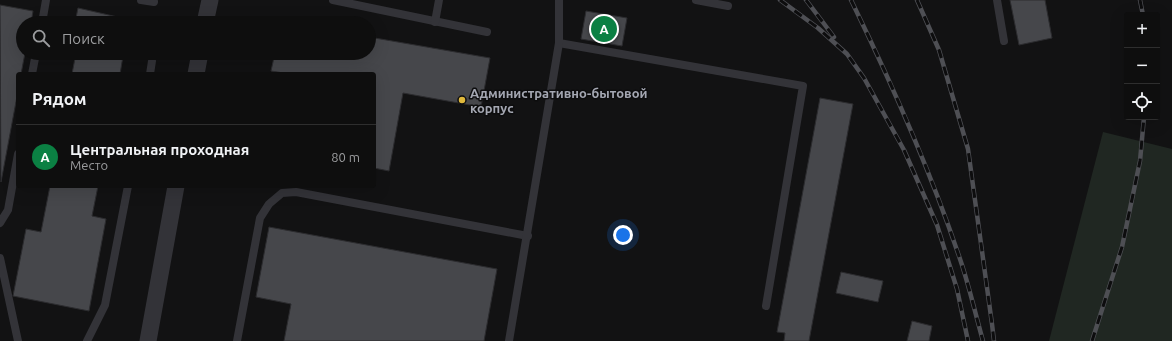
<!DOCTYPE html>
<html lang="ru">
<head>
<meta charset="utf-8">
<style>
	:root { --surface:#0e0e0e; --page:#171717; --text:#f1f3f6; --muted:#9b9c9e; --line:#2e2e2e; --accent:#0b8043 }
	body { margin:0; font-family:Ubuntu,sans-serif; background:var(--page); color:var(--text) }
	.controls { position:absolute; right:12px; top:12px; display:grid; overflow:hidden; border-radius:4px; box-shadow:0 4px 16px #0002 }
	.controls button { width:36px; height:36px; display:grid; place-items:center; padding:0; border:0; border-bottom:1px solid var(--line); background:var(--surface); color:var(--text); font:20px sans-serif }
	.you { position:absolute; left:623px; top:235px; width:14px; height:14px; margin:-10px; border:3px solid #fff; border-radius:50%; background:#1a73e8; box-shadow:0 0 0 6px #1a73e833 }
	.badge { display:grid; place-items:center; width:26px; height:26px; border-radius:50%; background:var(--accent); color:#fff; font-size:13px; font-weight:700 }
	.pin { position:absolute; translate:-50% -50%; border:2px solid #fff; box-shadow:0 1px 4px #0006 }
	.list { margin:0; padding:0; list-style:none }
	h2 { display:flex; justify-content:space-between; align-items:center; height:52px; margin:0; padding:0 16px; font-size:17px }
	h2 small { font-size:13px; font-weight:400; color:var(--muted) }
	.list li { display:grid; grid-template-columns:26px 1fr auto; gap:12px; align-items:center; box-sizing:border-box; height:64px; padding:0 16px; border-top:1px solid var(--line) }
	.list b { display:block; font-size:15px; white-space:nowrap }
	.list p { margin:0; font-size:13px; white-space:nowrap; color:var(--muted) }
	.list em { font-size:13px; font-style:normal; color:var(--muted) }
	.icon { flex:none; width:22px; height:22px; fill:none; stroke:currentColor; stroke-width:2; stroke-linecap:round; stroke-linejoin:round }
	.map { position:relative; flex:none; width:1172px; height:341px; overflow:hidden }
	.search { position:absolute; background:var(--surface); box-shadow:0 4px 16px #0002; left:16px; top:16px; width:360px; height:44px; display:flex; align-items:center; gap:10px; box-sizing:border-box; padding:0 14px; border-radius:22px; color:var(--muted); font-size:15px }
	.panel { position:absolute; background:var(--surface); box-shadow:0 4px 16px #0002; left:16px; top:72px; width:360px; height:116px; border-radius:4px }
	.map>svg:first-child { display:block }
	.green { fill:#202722 }
	.building { fill:#46474b; stroke:#2c2c2f }
	.lines { fill:none; stroke-linecap:round; stroke-linejoin:round }
	.lane { stroke:#333338; stroke-width:8 }
	.street { stroke:#333338; stroke-width:17 }
	.rail-casing { stroke:#4e4f54; stroke-width:4.5 }
	.rail { stroke:#0d0d0e; stroke-width:3; stroke-dasharray:9; stroke-linecap:butt }
	.poi-dot { fill:#e0b93c; stroke:#0d0d0e; stroke-width:1.5 }
	.labels { text-anchor:middle; stroke-width:3; stroke-linejoin:round; paint-order:stroke }
	.poi-label { font-size:13px; font-weight:bold; fill:#a4a7b2; stroke:#0d0d0e; text-anchor:start }
</style>
</head>
<body>
<div class="map">
<svg width="1172" height="341" viewBox="0 0 1172 341">
	<rect width="100%" height="100%" fill="#121213"/>
	<!-- green -->
	<polygon class="green" points="1103,132 1172,149 1172,341 1049,341"/>
	<!-- building -->
	<g class="building">
		<polygon points="1010,0 1045,0 1052,38 1019,45"/>
		<polygon points="0,5 33,11 31,23 23,23 23,53 25,53 21,74 18,74 18,91 1,182"/>
		<polygon points="78,8 144,23 75,23"/>
		<polygon points="586,11 627,18 622,46 581,39"/>
		<polygon points="369,37 490,58 481,107 403,93 389,171 374,168 374,74 290,74 271,71 275,53 369,53"/>
		<polygon points="76,53 106,53 123,56 120,74 72,74"/>
		<polygon points="820,98 853,104 809,341 784,341 785,333 777,332"/>
		<polygon points="50,186 98,186 92,216 106,219 89,311 13,296 26,229 41,232"/>
		<polygon points="269,227 497,269 484,341 284,341 291,304 256,297"/>
		<polygon points="841,272 883,281 878,302 836,293"/>
		<polygon points="912,321 932,326 929,341 907,341"/>
	</g>
	<g class="lines">
		<!-- lane -->
		<g class="lane">
			<polyline points="141,0 154,2"/>
			<polyline points="333,0 487,32"/>
			<polyline points="696,0 728,6"/>
			<polyline points="997,0 1004,41"/>
			<polyline points="435,22 439,0"/>
			<polyline points="42,23 46,0"/>
			<polyline points="559,43 803,86 766,306"/>
			<polyline points="32,74 36,53"/>
			<polyline points="150,74 152,61"/>
			<polyline points="0,223 8,210 18,154"/>
			<polyline points="0,258 18,341"/>
			<polyline points="87,341 105,305 128,186"/>
			<polyline points="237,341 260,218 269,204 282,193 296,192 528,236"/>
			<polyline points="509,341 559,43 559,0"/>
		</g>
		<!-- street -->
		<g class="street">
			<polyline points="205,23 210,0"/>
			<polyline points="196,74 200,53"/>
			<polyline points="148,341 176,186"/>
		</g>
		<!-- rail casing -->
		<g class="rail-casing">
			<g id="rail">
				<polyline points="780,0 818,28 847,54 864,78 904,150 937,225 957,289 968,341"/>
				<polyline points="806,0 834,37"/>
				<path d="M851,0C893,86 932,174 962,265C970,290 976,316 983,341"/>
				<polyline points="917,0 939,50 968,149 992,324 994,341"/>
				<polyline points="1140,0 1143,15"/>
				<polyline points="1092,341 1122,247 1140,161 1144,117"/>
			</g>
		</g>
		<!-- rail -->
		<use href="#rail" class="rail"/>
	</g>
	<!-- markers -->
	<circle class="poi-dot" cx="462" cy="100" r="4"/>
	<g class="labels">
		<!-- poi labels -->
		<g class="poi-label">
			<text x="470" y="98">Административно-бытовой<tspan x="470" dy="15">корпус</tspan></text>
		</g>
	</g>
</svg>
<div class="controls">
<button>+</button>
<button>−</button>
<button><svg class="icon" aria-label="locate" viewBox="0 0 24 24"><circle cx="12" cy="12" r="6"/><path d="M12 2v4M12 18v4M2 12h4M18 12h4"/></svg></button>
</div>
<div class="you"></div>
<div class="pin badge" style="left:604px;top:29px">A</div>
<div class="search"><svg class="icon" aria-label="search" viewBox="0 0 24 24"><circle cx="10" cy="10" r="6"/><path d="M15 15l6 6"/></svg>Поиск</div>
<section class="panel">
<h2>Рядом<small></small></h2>
<ul class="list">
<li><span class="badge">A</span><div><b>Центральная проходная</b><p>Место</p></div><em>80 m</em></li>
</ul>
</section>
</div>
</body>
</html>
